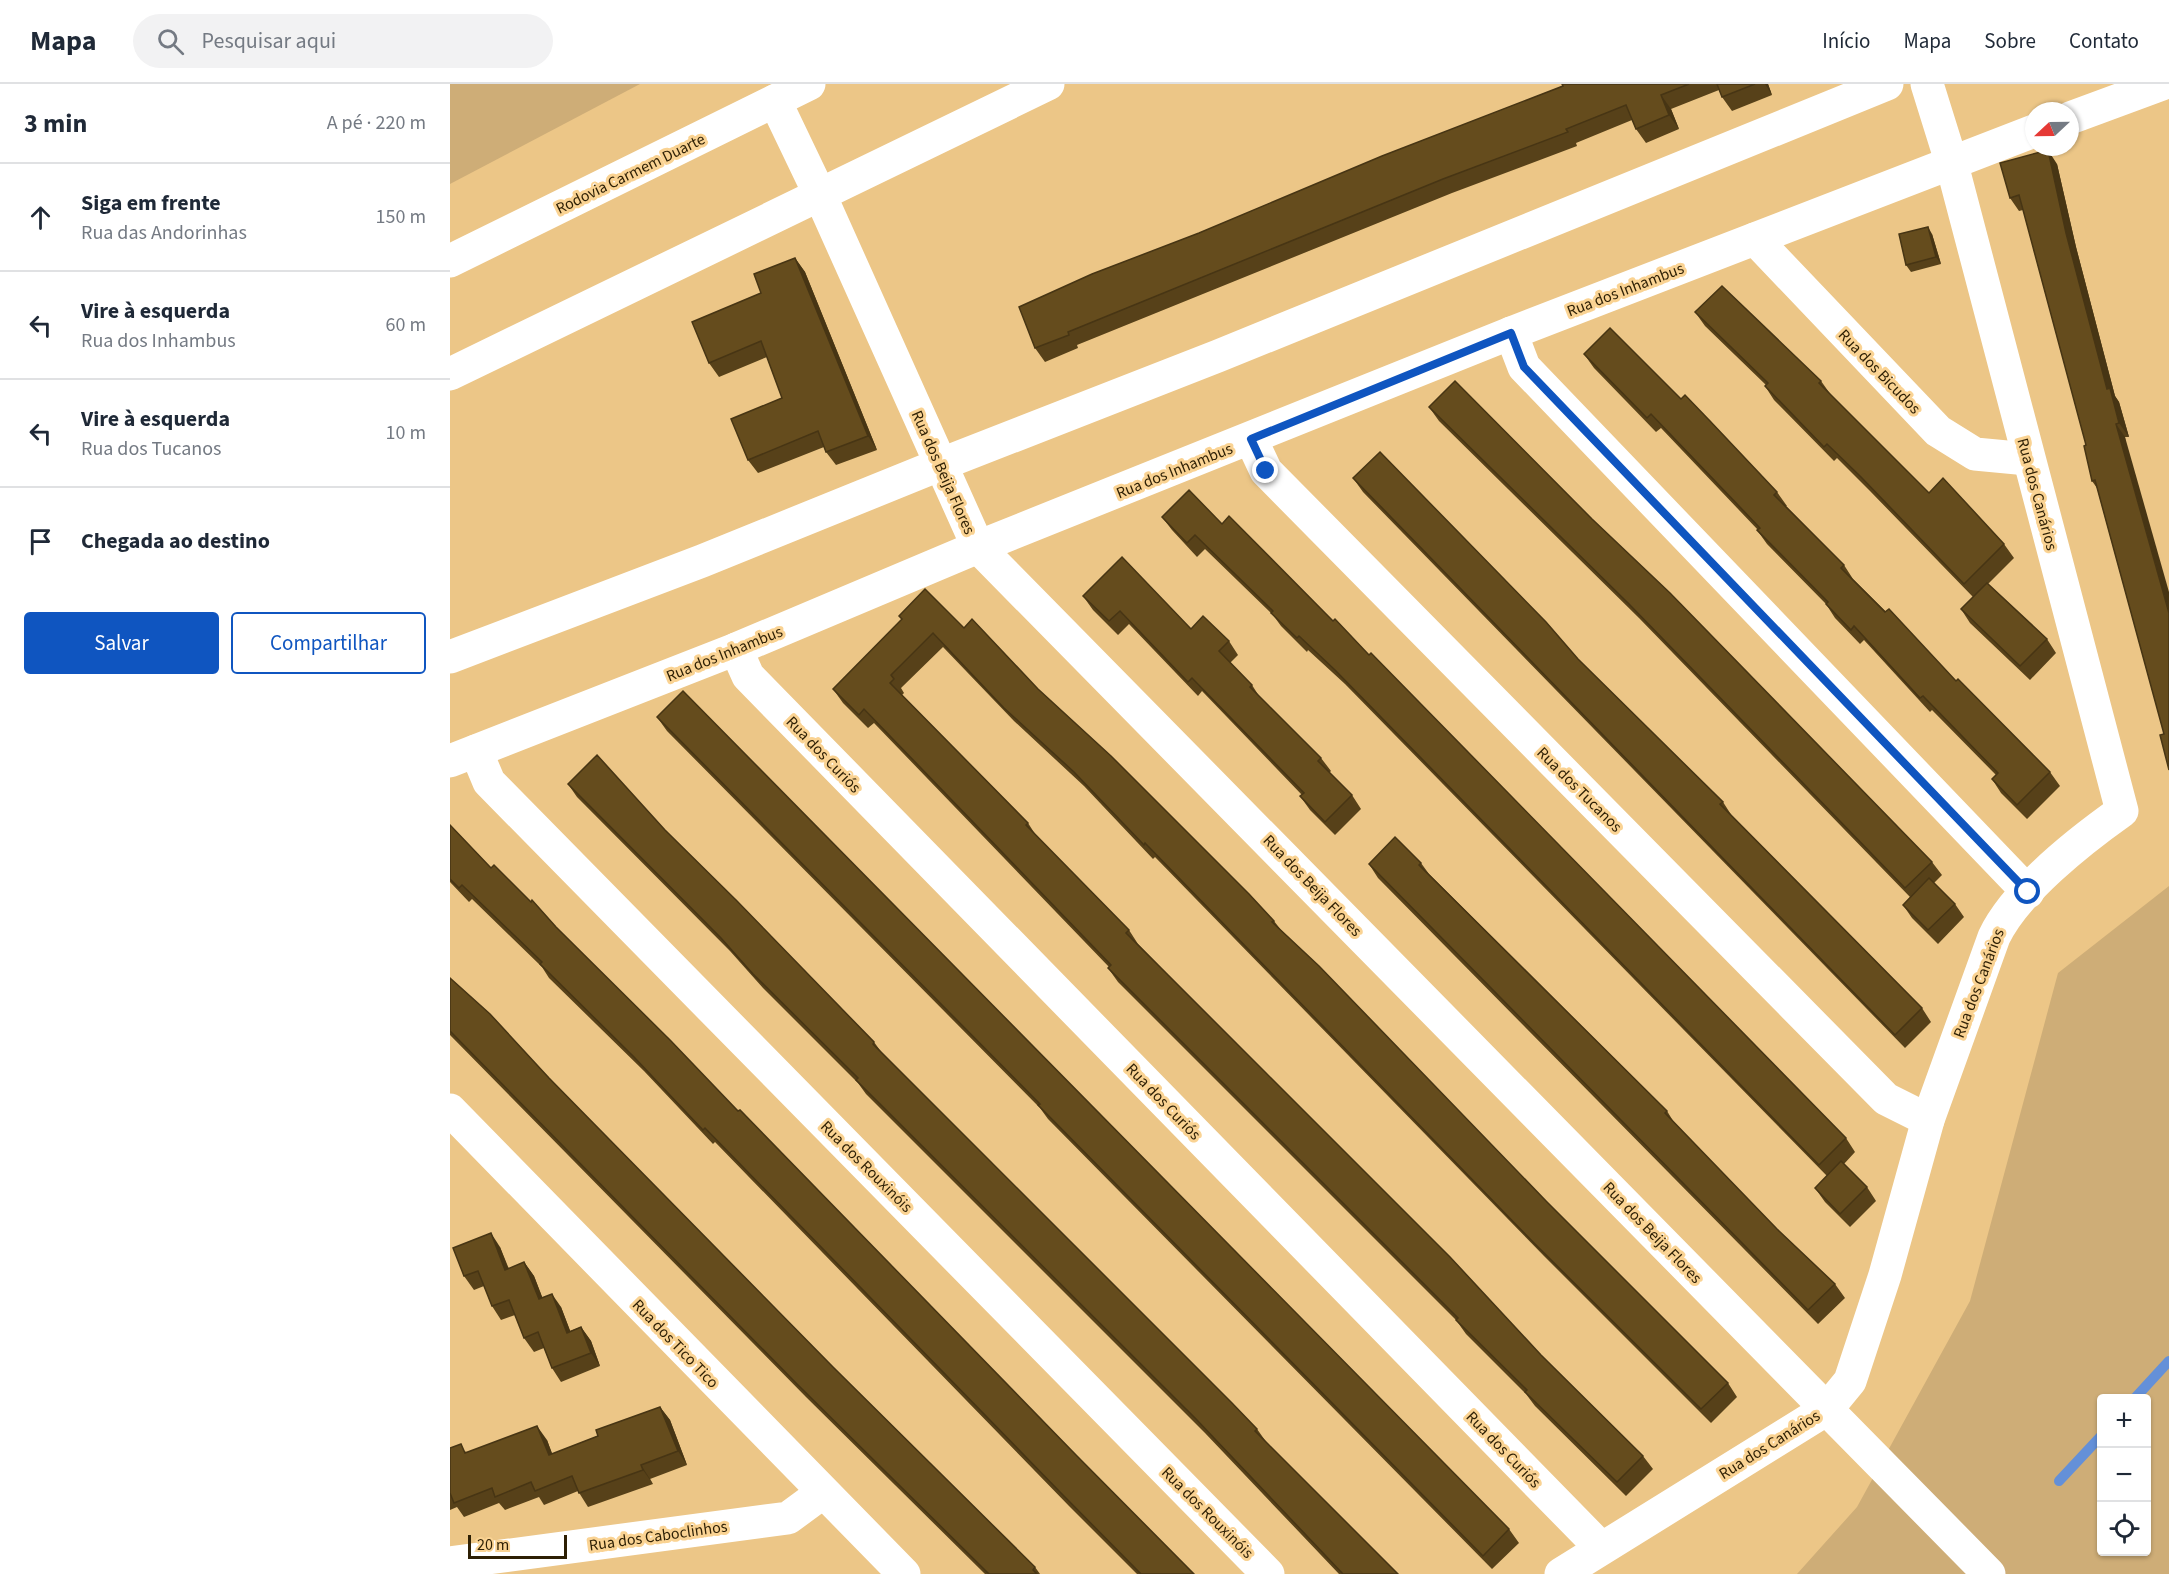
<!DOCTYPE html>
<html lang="pt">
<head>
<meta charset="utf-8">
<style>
	:root { --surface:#fff; --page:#f2f2f3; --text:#1f2937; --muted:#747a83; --line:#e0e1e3; --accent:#0f55c0 }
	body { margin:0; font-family:"Source Sans 3",sans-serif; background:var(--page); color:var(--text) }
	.controls { position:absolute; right:18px; bottom:18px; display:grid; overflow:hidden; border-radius:6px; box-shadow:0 2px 4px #0004 }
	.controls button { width:54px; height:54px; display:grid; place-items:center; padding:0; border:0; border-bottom:2px solid var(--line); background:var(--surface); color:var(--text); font:30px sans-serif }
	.compass { position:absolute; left:1575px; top:18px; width:54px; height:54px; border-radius:50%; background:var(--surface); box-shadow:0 2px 4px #0004; rotate:248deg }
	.scale { position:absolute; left:18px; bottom:15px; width:99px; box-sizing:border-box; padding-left:6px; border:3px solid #2d1f04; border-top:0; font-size:16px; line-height:21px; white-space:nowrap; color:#2d1f04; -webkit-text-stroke:4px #fad393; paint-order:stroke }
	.stop { position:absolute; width:18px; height:18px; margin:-14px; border:4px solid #0f55c0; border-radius:50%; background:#fff }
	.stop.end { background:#0f55c0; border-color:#fff; box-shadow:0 2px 6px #0008 }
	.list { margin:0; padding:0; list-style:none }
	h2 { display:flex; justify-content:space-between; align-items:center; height:78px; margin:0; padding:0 24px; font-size:26px }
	h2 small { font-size:20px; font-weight:400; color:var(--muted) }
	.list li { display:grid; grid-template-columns:39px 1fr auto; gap:18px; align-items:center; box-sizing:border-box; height:108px; padding:0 24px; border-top:2px solid var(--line) }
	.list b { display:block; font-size:22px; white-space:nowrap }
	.list p { margin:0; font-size:20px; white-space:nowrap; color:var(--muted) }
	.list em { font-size:20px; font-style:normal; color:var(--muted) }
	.actions { display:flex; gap:12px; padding:18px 24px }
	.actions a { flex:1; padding:14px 0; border:2px solid var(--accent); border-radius:6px; text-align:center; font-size:21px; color:var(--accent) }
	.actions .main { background:var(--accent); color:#fff }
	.icon { flex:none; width:33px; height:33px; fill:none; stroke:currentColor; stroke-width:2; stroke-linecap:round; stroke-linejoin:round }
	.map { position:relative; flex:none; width:1719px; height:1490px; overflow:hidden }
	header { display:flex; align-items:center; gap:36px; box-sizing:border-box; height:84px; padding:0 30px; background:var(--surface); border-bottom:2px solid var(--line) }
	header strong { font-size:28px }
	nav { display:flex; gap:33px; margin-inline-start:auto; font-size:21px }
	.search { width:420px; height:54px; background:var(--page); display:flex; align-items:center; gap:15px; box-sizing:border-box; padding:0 21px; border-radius:33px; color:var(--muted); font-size:22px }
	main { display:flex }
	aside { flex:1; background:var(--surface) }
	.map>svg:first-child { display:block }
	.green { fill:#cead77; fill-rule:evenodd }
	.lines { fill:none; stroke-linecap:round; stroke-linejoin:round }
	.stream { stroke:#6490d8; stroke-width:10 }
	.minor { stroke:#fff; stroke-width:33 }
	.tertiary { stroke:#fff; stroke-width:33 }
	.wall { fill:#574119 }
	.shaded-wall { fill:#473514 }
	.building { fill:#654c1d; stroke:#473514; stroke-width:1.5 }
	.route { stroke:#0f55c0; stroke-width:8 }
	.labels { text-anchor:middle; stroke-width:6; stroke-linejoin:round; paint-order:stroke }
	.street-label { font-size:16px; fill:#2d1f04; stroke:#fad393 }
</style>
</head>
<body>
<header>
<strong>Mapa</strong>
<div class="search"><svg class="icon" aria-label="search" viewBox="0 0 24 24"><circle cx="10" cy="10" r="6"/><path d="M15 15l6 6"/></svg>Pesquisar aqui</div>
<nav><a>Início</a><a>Mapa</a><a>Sobre</a><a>Contato</a></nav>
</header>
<main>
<aside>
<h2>3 min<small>A pé · 220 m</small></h2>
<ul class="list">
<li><svg class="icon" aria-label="ahead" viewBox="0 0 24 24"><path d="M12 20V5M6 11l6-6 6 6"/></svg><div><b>Siga em frente</b><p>Rua das Andorinhas</p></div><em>150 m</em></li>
<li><svg class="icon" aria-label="left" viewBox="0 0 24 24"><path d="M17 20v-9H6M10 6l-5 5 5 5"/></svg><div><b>Vire à esquerda</b><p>Rua dos Inhambus</p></div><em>60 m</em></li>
<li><svg class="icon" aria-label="left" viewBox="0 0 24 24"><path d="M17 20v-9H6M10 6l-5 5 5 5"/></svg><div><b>Vire à esquerda</b><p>Rua dos Tucanos</p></div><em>10 m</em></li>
<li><svg class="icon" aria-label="arrive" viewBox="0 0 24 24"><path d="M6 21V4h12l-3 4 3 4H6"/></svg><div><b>Chegada ao destino</b></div></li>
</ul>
<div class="actions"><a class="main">Salvar</a><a>Compartilhar</a></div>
</aside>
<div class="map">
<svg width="1719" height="1490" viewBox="0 0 1719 1490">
	<rect width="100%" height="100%" fill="#ecc687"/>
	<!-- green -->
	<g class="green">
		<polygon points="0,0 190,0 0,100"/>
		<path d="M1719,802V1490H1347L1407,1423L1520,1217L1608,889ZM1652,1314H1696V1468H1652Z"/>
	</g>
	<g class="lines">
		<!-- stream -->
		<g class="stream">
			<polyline points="1685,1314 1719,1277"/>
			<polyline points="1609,1397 1652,1351"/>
		</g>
		<!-- minor -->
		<g class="minor">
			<polyline points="325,17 370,111 528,463 1539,1490"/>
			<polyline points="1620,34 1712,0"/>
			<polyline points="1305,155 1488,347 1525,370 1578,375"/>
			<polyline points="1061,249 1074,283 1578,808"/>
			<polyline points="0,290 598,0"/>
			<polyline points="801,355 816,387 1436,1015 1478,1036"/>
			<polyline points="286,565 298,592 1151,1464"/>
			<polyline points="0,573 252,477 489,381 768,272 1437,0"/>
			<polyline points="26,667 39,698 818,1490"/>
			<polyline points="0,677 286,565 528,463 1061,249 1584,47"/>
			<polyline points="0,1026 454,1490"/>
			<polyline points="0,1479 338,1434 372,1409"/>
			<path d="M1111,1490L1377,1325L1400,1297L1435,1191L1478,1036L1544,853C1566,807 1631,756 1672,727L1501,77L1477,0"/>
		</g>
		<!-- tertiary -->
		<polyline class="tertiary" points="0,177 359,0"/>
	</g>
	<!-- wall -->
	<g class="wall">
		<polygon points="1112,0 1318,0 1322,11 1282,27 1272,13 1269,6 1221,25 1229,45 1196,59 1186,45 1182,36 1126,59 1127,62 1002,109 627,261 628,264 595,278 585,264 749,149 1113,2"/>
		<polygon points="1607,80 1626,163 1665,312 1669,318 1679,353 1675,353 1714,650 1647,404 1642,397 1636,361 1573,126 1569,127 1560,114"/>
		<polygon points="1482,150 1491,180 1461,188 1456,181"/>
		<polygon points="345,174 355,188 427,366 386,381 376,368 374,363 308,389 298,376 332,314 317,273 269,293 259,279 311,209"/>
		<polygon points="1245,228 1371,297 1381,311 1479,409 1554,460 1564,474 1538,500 1597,555 1606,569 1580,596 1520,539 1511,525 1523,513 1420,407 1387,374 1384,377 1324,316 1315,302 1316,301 1255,242"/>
		<polygon points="1134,270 1231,315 1327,408 1337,422 1336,422 1394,481 1403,495 1506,597 1600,688 1610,702 1577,735 1551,709 1542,695 1546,691 1482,626 1480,628 1414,556 1410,560 1385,534 1376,520 1317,460 1307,446 1308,446 1211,344 1206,348 1144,284"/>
		<polygon points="979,323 1482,778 1492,791 1484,799 1505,820 1514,833 1488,860 1462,834 1453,821 1460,813 1189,534 989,337"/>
		<polygon points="903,394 1128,575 1273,718 1282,732 1472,924 1481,938 1455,964 913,408"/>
		<polygon points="712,433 772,440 1396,1054 1405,1068 1394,1080 1417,1103 1426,1117 1400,1143 1375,1118 1365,1104 1377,1092 895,600 858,566 857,568 831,542 823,531 755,465 747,473 722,446"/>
		<polygon points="633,512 741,545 779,557 788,571 780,579 802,601 809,612 871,674 881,687 879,689 902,711 911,725 885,751 860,726 850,712 852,711 752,607 748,612 679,540 668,551 643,526"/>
		<polygon points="449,532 514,544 588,605 824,837 831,846 1097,1118 1278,1299 1287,1313 1261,1339 1094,1172 705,773 703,775 634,702 564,637 493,563 451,604 454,609 452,611 578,739 587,753 679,846 688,860 1091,1271 1193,1372 1203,1385 1176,1412 1085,1322 1076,1310 1016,1250 1006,1236 668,898 658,884 659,883 424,639 418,644 393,619 383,605 452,536"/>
		<polygon points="207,633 1059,1445 1069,1459 1042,1485 598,1035 590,1024 217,647"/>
		<polygon points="118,700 215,746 424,958 432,969 807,1345 817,1359 948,1490 889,1490 755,1349 416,1010 408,999 313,904 280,867 127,713"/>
		<polygon points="0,741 41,784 106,843 626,1371 744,1490 687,1490 619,1422 265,1058 263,1060 194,987 99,894 92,883 22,815 19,818 0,798"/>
		<polygon points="971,779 979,790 1217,1027 1225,1040 1327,1145 1385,1200 1395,1214 1368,1240 928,794 919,780"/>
		<polygon points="0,894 383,1283 585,1483 590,1490 535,1490 356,1313 0,951"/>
		<polygon points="50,1163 59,1185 74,1178 84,1192 92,1213 111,1223 120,1247 131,1243 141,1257 150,1282 111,1298 102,1284 94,1264 84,1268 74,1254 65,1231 51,1236 42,1222 34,1202 24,1206 14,1192"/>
		<polygon points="210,1323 220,1336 237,1381 200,1395 203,1400 138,1423 128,1407 94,1421 89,1413 55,1426 49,1419 14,1433 7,1423 0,1426 0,1364 17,1368 97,1356 102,1370 148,1352"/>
	</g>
	<!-- shaded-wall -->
	<g class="shaded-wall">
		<polygon points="1315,0 1318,0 1322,11"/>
		<polygon points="1211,11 1221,25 1229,45 1219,31"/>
		<polygon points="1598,66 1607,80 1626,163 1665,312 1669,318 1679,353 1669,339 1657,305 1616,149"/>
		<polygon points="1478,143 1482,150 1491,180 1486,173"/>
		<polygon points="345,174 355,188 427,366 418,352"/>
		<polygon points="1666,340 1675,353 1719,508 1719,529"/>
		<polygon points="41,1149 50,1163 64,1200 55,1186"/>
		<polygon points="74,1178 84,1192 98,1228 89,1215"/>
		<polygon points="102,1210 111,1223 126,1262 117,1249"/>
		<polygon points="131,1243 141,1257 150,1282 141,1269"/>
		<polygon points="210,1323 220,1336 237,1381 228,1367"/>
		<polygon points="87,1342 97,1356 108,1385 99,1371"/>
		<polygon points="191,1381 200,1395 203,1400 193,1386"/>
	</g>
	<!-- building -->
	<g class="building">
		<polygon points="1112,0 1239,0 1211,11 1219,31 1186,45 1176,21 1116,45 1118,48 993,95 618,248 619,251 585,264 569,223 642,190 749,149 932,72 1113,2"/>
		<polygon points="1267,0 1305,0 1272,13"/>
		<polygon points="1598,66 1616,149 1657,305 1660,304 1669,339 1666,340 1719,529 1719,686 1710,651 1714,650 1645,396 1642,397 1634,362 1636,361 1569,111 1560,114 1550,79"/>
		<polygon points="1478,143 1486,173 1456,181 1449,150"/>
		<polygon points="345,174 418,352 376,368 368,347 298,376 281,335 332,314 311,257 259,279 242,238 311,209 304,190"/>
		<polygon points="1272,202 1371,297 1369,299 1479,409 1493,394 1554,460 1514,500 1411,393 1377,360 1374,363 1315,302 1318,299 1245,228"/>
		<polygon points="1160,244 1231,315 1235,311 1260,337 1327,408 1324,411 1394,481 1391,484 1435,528 1439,525 1506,597 1508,595 1600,688 1567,721 1542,695 1548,689 1473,612 1470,614 1404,542 1401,546 1376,520 1378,518 1307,446 1310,444 1201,330 1197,334 1134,270"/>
		<polygon points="1005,297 1142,435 1220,509 1482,778 1455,804 1179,520 979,323"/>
		<polygon points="930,368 1096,538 1128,575 1273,718 1270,720 1472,924 1445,951 903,394"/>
		<polygon points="739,406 772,440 779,432 883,537 885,535 919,571 921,569 1396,1054 1369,1081 885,586 849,552 847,554 821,529 823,527 745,451 737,459 712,433"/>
		<polygon points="672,473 741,545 753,532 779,557 769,567 802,601 800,603 871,674 868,677 902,711 875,738 850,712 854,709 742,594 738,598 670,527 659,537 633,512"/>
		<polygon points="1537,499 1597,555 1570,582 1511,525"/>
		<polygon points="475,505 514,544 522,535 588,605 661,672 799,810 824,837 822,838 869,882 1097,1118 1278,1299 1251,1325 1084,1159 695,759 694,761 624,688 554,624 483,549 441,591 444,595 440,599 578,739 576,741 679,846 676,849 1000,1173 1091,1271 1193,1372 1167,1398 1075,1308 1077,1306 1006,1236 1008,1234 658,884 661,881 414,625 409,631 383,605 452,535 449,532"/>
		<polygon points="233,607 1059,1445 1033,1472 588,1021 590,1020 207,633"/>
		<polygon points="147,671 215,746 287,817 424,958 423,960 782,1319 807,1345 805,1347 948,1490 893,1490 746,1335 406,996 408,994 303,890 271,854 118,700"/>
		<polygon points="0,741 41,784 44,781 81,818 82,816 106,843 221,957 288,1027 290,1026 626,1371 744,1490 691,1490 610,1408 255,1044 253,1046 184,973 90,880 92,878 12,801 9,804 0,795"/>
		<polygon points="945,753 971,779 969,781 1217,1027 1215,1029 1327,1145 1385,1200 1358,1226 919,780"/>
		<polygon points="1479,794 1505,820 1478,846 1453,821"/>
		<polygon points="0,894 40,930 99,994 383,1283 585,1483 583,1486 587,1490 539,1490 346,1299 0,947"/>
		<polygon points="1391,1077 1417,1103 1390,1130 1365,1104"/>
		<polygon points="41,1149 55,1186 74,1178 89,1215 102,1210 117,1249 131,1243 141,1269 102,1284 88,1248 74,1254 59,1216 42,1222 28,1187 14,1192 3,1164"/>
		<polygon points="210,1323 228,1367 191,1381 193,1386 129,1409 122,1392 85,1407 81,1398 45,1413 42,1404 4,1419 0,1409 0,1364 11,1360 15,1369 87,1342 99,1371 148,1352 146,1346"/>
	</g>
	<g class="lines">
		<!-- route -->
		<polyline class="route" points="816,387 801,355 1061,249 1074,283 1578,808"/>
	</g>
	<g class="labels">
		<!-- street labels -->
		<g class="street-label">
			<text transform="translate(180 89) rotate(-26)" y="6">Rodovia Carmem Duarte</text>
			<text transform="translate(1175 205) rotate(-21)" y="6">Rua dos Inhambus</text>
			<text transform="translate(1430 287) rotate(46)" y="6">Rua dos Bicudos</text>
			<text transform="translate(724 386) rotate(-22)" y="6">Rua dos Inhambus</text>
			<text transform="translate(494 388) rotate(66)" y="6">Rua dos Beija Flores</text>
			<text transform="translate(1588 410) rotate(75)" y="6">Rua dos Canários</text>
			<text transform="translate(274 569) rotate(-22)" y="6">Rua dos Inhambus</text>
			<text transform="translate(374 670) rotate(46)" y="6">Rua dos Curiós</text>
			<text transform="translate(1130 705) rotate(45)" y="6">Rua dos Tucanos</text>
			<text transform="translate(863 801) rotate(46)" y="6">Rua dos Beija Flores</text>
			<text transform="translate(1528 899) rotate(-69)" y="6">Rua dos Canários</text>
			<text transform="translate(714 1017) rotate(46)" y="6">Rua dos Curiós</text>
			<text transform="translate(417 1082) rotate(45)" y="6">Rua dos Rouxinóis</text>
			<text transform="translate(1203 1148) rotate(46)" y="6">Rua dos Beija Flores</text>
			<text transform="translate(226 1259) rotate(46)" y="6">Rua dos Tico Tico</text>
			<text transform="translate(1319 1360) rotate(-32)" y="6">Rua dos Canários</text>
			<text transform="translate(1054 1365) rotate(46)" y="6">Rua dos Curiós</text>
			<text transform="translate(758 1428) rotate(45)" y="6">Rua dos Rouxinóis</text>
			<text transform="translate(208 1451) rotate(-8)" y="6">Rua dos Caboclinhos</text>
		</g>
	</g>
</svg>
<div class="controls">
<button>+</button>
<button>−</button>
<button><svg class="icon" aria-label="locate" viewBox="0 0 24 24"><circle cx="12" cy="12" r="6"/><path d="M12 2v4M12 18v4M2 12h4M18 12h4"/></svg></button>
</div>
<svg class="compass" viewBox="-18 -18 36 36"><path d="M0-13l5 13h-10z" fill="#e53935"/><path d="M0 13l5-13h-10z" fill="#747a83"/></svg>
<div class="scale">20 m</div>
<div class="stop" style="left:1578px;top:808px"></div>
<div class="stop end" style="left:816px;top:387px"></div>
</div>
</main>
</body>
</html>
